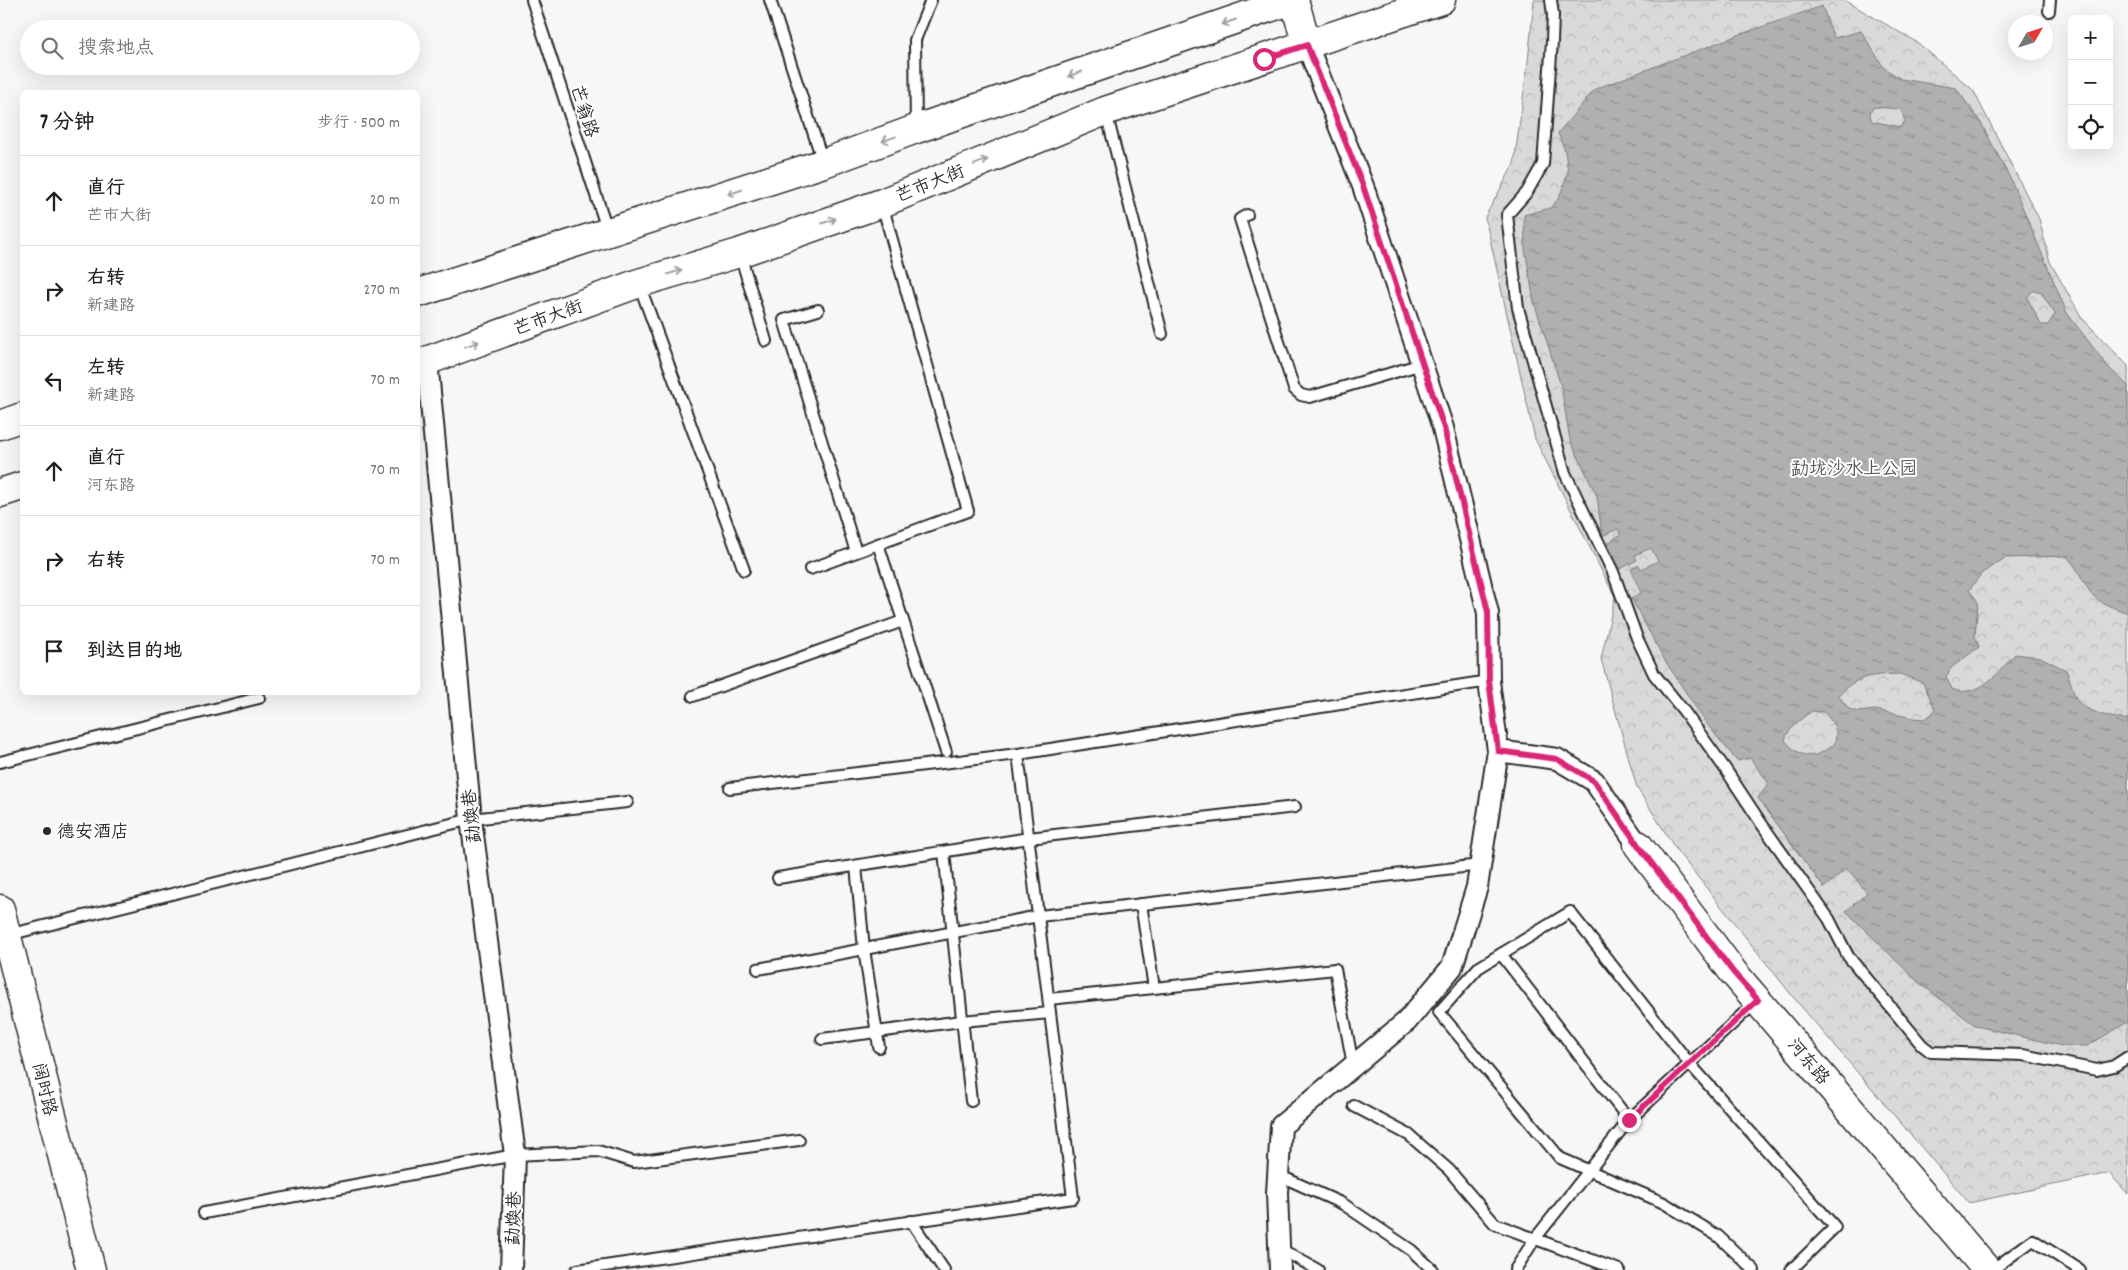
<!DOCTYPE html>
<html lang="zh">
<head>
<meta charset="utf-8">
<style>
	:root { --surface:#fff; --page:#f2f2f2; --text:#202124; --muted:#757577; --line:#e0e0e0 }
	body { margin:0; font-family:Dekko,"LXGW WenKai TC",sans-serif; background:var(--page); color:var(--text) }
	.controls { position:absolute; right:15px; top:15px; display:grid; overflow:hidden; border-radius:8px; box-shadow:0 5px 20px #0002 }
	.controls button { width:45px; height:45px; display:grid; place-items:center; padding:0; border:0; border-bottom:1px solid var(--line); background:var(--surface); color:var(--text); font:25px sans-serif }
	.compass { position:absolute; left:2008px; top:15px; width:45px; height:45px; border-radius:50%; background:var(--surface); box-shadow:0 5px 20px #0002; rotate:51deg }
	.stop { position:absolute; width:15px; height:15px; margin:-11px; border:4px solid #db2777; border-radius:50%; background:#fff }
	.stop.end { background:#db2777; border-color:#fff; box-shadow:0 1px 5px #0008 }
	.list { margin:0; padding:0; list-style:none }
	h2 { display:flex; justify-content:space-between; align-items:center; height:65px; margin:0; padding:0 20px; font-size:21px }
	h2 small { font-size:16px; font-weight:400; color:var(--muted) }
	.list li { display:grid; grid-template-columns:32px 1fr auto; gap:15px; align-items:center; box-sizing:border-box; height:90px; padding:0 20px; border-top:1px solid var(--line) }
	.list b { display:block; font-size:19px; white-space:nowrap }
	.list p { margin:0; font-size:16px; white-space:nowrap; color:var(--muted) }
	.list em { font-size:16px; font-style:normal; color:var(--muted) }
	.icon { flex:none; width:28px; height:28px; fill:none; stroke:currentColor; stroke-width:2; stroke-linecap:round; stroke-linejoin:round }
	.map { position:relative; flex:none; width:2128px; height:1270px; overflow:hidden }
	.search { position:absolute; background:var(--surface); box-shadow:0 5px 20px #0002; left:20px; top:20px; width:400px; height:55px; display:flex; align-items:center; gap:12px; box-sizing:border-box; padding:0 18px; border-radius:28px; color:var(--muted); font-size:19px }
	.panel { position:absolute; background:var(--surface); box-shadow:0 5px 20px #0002; left:20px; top:90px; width:400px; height:605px; border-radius:8px }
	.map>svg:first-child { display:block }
	.park { fill:url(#park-crowns); stroke:#828282 }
	.water { fill:url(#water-ripples); stroke:#7b7b7b; fill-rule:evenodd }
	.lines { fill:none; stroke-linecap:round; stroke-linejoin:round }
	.lane-casing { stroke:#2b2b2b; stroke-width:14 }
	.street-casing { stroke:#2b2b2b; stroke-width:24 }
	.secondary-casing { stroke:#2b2b2b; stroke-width:31 }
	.lane { stroke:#fff; stroke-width:10 }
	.street { stroke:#fff; stroke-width:20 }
	.secondary { stroke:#fff; stroke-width:28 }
	.oneway { stroke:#a0a0a0 }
	.route { stroke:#db2777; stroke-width:6 }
	.poi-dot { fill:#2b2b2b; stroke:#fff; stroke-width:2 }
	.labels { text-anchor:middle; stroke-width:4; stroke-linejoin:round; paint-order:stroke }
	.street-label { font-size:18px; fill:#2b2b2b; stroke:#fff }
	.park-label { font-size:18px; fill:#565656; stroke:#fff }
	.poi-label { font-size:18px; fill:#2b2b2b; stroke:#fff; text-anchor:start }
</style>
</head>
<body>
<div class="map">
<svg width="2128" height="1270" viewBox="0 0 2128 1270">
	<defs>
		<pattern id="park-crowns" width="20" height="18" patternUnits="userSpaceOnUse" patternTransform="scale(1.25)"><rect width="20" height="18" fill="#d9d9d9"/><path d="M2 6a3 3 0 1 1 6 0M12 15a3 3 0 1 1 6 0" fill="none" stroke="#bababa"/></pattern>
		<pattern id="water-ripples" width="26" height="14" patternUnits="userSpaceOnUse" patternTransform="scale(1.25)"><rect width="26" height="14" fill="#b0b0b0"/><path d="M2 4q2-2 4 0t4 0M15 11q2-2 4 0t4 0" fill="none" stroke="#8f8f8f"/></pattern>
	</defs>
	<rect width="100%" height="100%" fill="#f7f7f7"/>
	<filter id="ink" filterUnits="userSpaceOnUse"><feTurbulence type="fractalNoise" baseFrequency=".02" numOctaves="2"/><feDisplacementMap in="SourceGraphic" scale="10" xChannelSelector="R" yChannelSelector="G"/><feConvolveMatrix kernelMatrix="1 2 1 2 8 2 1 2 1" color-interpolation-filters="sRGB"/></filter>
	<g filter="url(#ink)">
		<!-- park -->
		<polygon class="park" points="1534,0 1844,0 1918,43 1973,90 2039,219 2050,262 2082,318 2128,366 2128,1194 2109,1173 1969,1203 1794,998 1677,851 1637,788 1601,659 1615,597 1535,439 1485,217 1514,164 1528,62"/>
		<!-- water -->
		<path class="water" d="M1822,6L1834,38L1861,31L1884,68L1901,79L1956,88L1981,123L2011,180L2067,313L2108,367L2128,386V613C2115,608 2099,604 2090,592C2082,580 2077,566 2066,556L2005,558L1982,573L1969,590L1978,602L1975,636L1979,647L1951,668L1946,677L1952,689C1978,700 1999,672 2015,654L2040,657L2066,670C2071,680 2072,691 2077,700C2083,711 2116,720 2128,719V1022L2087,1046H2062L1976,1026L1917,981L1846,911L1867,893L1847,868L1824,888L1758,798L1769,783L1750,758L1737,761L1706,723L1664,659L1631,598L1641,593L1631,569L1639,565L1641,569L1658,561L1651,548L1635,555L1637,560L1620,569L1607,544L1621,534L1618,529L1602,536L1597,496L1570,440L1561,386L1534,302L1525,249L1524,215L1550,208L1559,198L1568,173L1565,151L1558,133L1595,89L1744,33ZM1874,107L1901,109L1905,121L1901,127L1871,121L1870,112ZM2033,291H2040L2055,314L2048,325H2041L2027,297ZM1900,674L1923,683L1935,709L1932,714L1924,719L1913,718L1876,710L1858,712L1849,709L1839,696C1854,675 1876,675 1900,674ZM1812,711L1824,712C1834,724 1839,729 1834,745C1829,748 1822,753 1816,755C1803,758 1792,750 1785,740C1788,728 1802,718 1812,711Z"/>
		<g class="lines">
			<!-- lane casing -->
			<g class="lane-casing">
				<g id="lane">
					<polyline points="532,0 608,232"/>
					<polyline points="770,0 823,162"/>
					<polyline points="1551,0 1553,15 1552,41 1543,164 1527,192 1507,215 1518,308 1565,473 1613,572 1637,638 1654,674 1683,710 1726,770 1761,823 1829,919 1848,956 1922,1045 1931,1052 2023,1055 2097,1070 2114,1066 2128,1057"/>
					<polyline points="2049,11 2050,0"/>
					<polyline points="1106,112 1162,334"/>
					<polyline points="916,128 915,40 931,0"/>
					<polyline points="1247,215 1240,219 1294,389 1301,395 1310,397 1422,364"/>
					<polyline points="740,254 766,341"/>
					<polyline points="639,284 744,570"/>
					<polyline points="818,310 784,320 856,552"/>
					<polyline points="878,544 946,752"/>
					<polyline points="810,569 968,511 882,204"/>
					<polyline points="693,696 903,621"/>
					<polyline points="0,762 259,698"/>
					<polyline points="730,788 1018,754 1489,681"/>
					<polyline points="944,852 971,1101"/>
					<polyline points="856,866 864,949 879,1047"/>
					<polyline points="778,878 1029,838 1295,807"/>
					<polyline points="1141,904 1154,988"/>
					<polyline points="8,935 471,819 627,802"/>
					<polyline points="1501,954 1629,1120"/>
					<polyline points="758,969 1039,916 1480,865"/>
					<polyline points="1049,999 1335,969 1353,1065"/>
					<polyline points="822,1039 962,1021 1050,1013"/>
					<polyline points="1354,1106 1409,1135 1449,1170 1495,1224 1619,1270"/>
					<polyline points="1278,1175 1343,1204 1411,1250 1433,1270"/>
					<polyline points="204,1213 515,1155 598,1151 634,1162 799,1140"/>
					<polyline points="911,1221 944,1270"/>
					<polyline points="1279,1248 1318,1270"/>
					<polyline points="577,1270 1073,1198 1018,754"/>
					<polyline points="1515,1270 1534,1240 1629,1120 1757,1001"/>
					<polyline points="1754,1270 1718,1236 1664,1203 1560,1158 1439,1012 1478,968 1570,912 1690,1064 1835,1227 1791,1270"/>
					<polyline points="1992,1270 2033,1240 2080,1270"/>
				</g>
			</g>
			<!-- street casing -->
			<g class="street-casing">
				<g id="street">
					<polyline points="1307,45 1363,186 1443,428 1488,613 1489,681 1498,751 1557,759 1594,781 1638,845"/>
					<polyline points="427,361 471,819 515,1155 511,1270"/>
					<polyline points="1280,1270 1277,1193 1281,1126 1407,1021 1452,967 1477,887 1498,751"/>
				</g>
			</g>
			<!-- secondary casing -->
			<g class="secondary-casing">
				<g id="secondary">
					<polyline points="1294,0 1307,45"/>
					<polyline points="418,293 824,163 916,129 1292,0"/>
					<polyline points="418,364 639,283 739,253 882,203 1105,111 1441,0"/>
					<polyline points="0,425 22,417"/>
					<polyline points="0,493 22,486"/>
					<polyline points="1638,845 1733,972 1987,1270"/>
					<polyline points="0,909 91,1270"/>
				</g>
			</g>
			<!-- lane -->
			<use href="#lane" class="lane"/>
			<!-- street -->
			<use href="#street" class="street"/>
			<!-- secondary -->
			<use href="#secondary" class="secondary"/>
		</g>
		<!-- one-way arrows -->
		<defs><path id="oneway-shaft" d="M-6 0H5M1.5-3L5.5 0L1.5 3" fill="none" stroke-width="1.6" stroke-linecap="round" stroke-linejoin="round" transform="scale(1.25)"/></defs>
		<g class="oneway">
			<use href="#oneway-shaft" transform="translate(1229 22) rotate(161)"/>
			<use href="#oneway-shaft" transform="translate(1075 74) rotate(161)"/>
			<use href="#oneway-shaft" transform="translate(889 139) rotate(160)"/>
			<use href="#oneway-shaft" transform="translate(981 162) rotate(-22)"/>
			<use href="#oneway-shaft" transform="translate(735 192) rotate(162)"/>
			<use href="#oneway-shaft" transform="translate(829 221) rotate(-19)"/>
			<use href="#oneway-shaft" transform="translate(675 272) rotate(-17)"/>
			<use href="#oneway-shaft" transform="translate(472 344) rotate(-20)"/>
		</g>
	</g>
	<g class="lines" filter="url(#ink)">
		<!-- route -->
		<polyline class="route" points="1264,59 1307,45 1363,186 1444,428 1488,612 1489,680 1498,751 1557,759 1594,781 1638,845 1733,972 1758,1000 1629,1120"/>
	</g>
	<!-- markers -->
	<circle class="poi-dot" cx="47" cy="831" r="5"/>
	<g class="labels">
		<!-- street labels -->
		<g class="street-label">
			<text transform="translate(585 111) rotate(72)" y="6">芒翁路</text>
			<text transform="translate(930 183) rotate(-22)" y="6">芒市大街</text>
			<text transform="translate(548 317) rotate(-20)" y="6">芒市大街</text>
			<text transform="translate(471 816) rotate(-96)" y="6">勐焕巷</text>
			<text transform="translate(1809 1061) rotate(50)" y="6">河东路</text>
			<text transform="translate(45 1089) rotate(76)" y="6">阔时路</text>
			<text transform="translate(513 1218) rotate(-88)" y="6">勐焕巷</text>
		</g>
		<!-- park labels -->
		<g class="park-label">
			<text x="1854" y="474">勐垅沙水上公园</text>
		</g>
		<!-- poi labels -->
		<g class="poi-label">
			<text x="57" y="837">德安酒店</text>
		</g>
	</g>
</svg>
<div class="controls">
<button>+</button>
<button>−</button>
<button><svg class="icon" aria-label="locate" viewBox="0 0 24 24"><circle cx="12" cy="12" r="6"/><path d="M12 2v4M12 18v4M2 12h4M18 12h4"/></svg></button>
</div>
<svg class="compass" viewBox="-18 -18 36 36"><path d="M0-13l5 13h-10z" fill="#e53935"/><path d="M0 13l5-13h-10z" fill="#757577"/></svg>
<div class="stop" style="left:1264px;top:59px"></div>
<div class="stop end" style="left:1629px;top:1120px"></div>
<div class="search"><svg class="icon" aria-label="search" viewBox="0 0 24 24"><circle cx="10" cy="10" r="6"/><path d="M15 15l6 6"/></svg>搜索地点</div>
<section class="panel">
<h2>7 分钟<small>步行 · 500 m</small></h2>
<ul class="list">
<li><svg class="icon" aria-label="ahead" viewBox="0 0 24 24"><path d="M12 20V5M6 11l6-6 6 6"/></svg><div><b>直行</b><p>芒市大街</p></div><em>20 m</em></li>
<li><svg class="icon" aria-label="right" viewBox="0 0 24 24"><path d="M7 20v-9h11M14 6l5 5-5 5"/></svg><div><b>右转</b><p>新建路</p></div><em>270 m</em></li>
<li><svg class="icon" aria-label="left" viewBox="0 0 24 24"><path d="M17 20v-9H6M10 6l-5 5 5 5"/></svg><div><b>左转</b><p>新建路</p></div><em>70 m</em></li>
<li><svg class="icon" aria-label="ahead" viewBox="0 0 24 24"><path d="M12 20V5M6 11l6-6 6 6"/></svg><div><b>直行</b><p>河东路</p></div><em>70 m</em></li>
<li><svg class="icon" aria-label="right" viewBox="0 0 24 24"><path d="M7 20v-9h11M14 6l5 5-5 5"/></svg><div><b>右转</b></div><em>70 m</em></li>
<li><svg class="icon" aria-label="arrive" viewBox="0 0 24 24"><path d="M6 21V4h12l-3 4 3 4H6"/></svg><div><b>到达目的地</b></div></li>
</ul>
</section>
</div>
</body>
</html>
